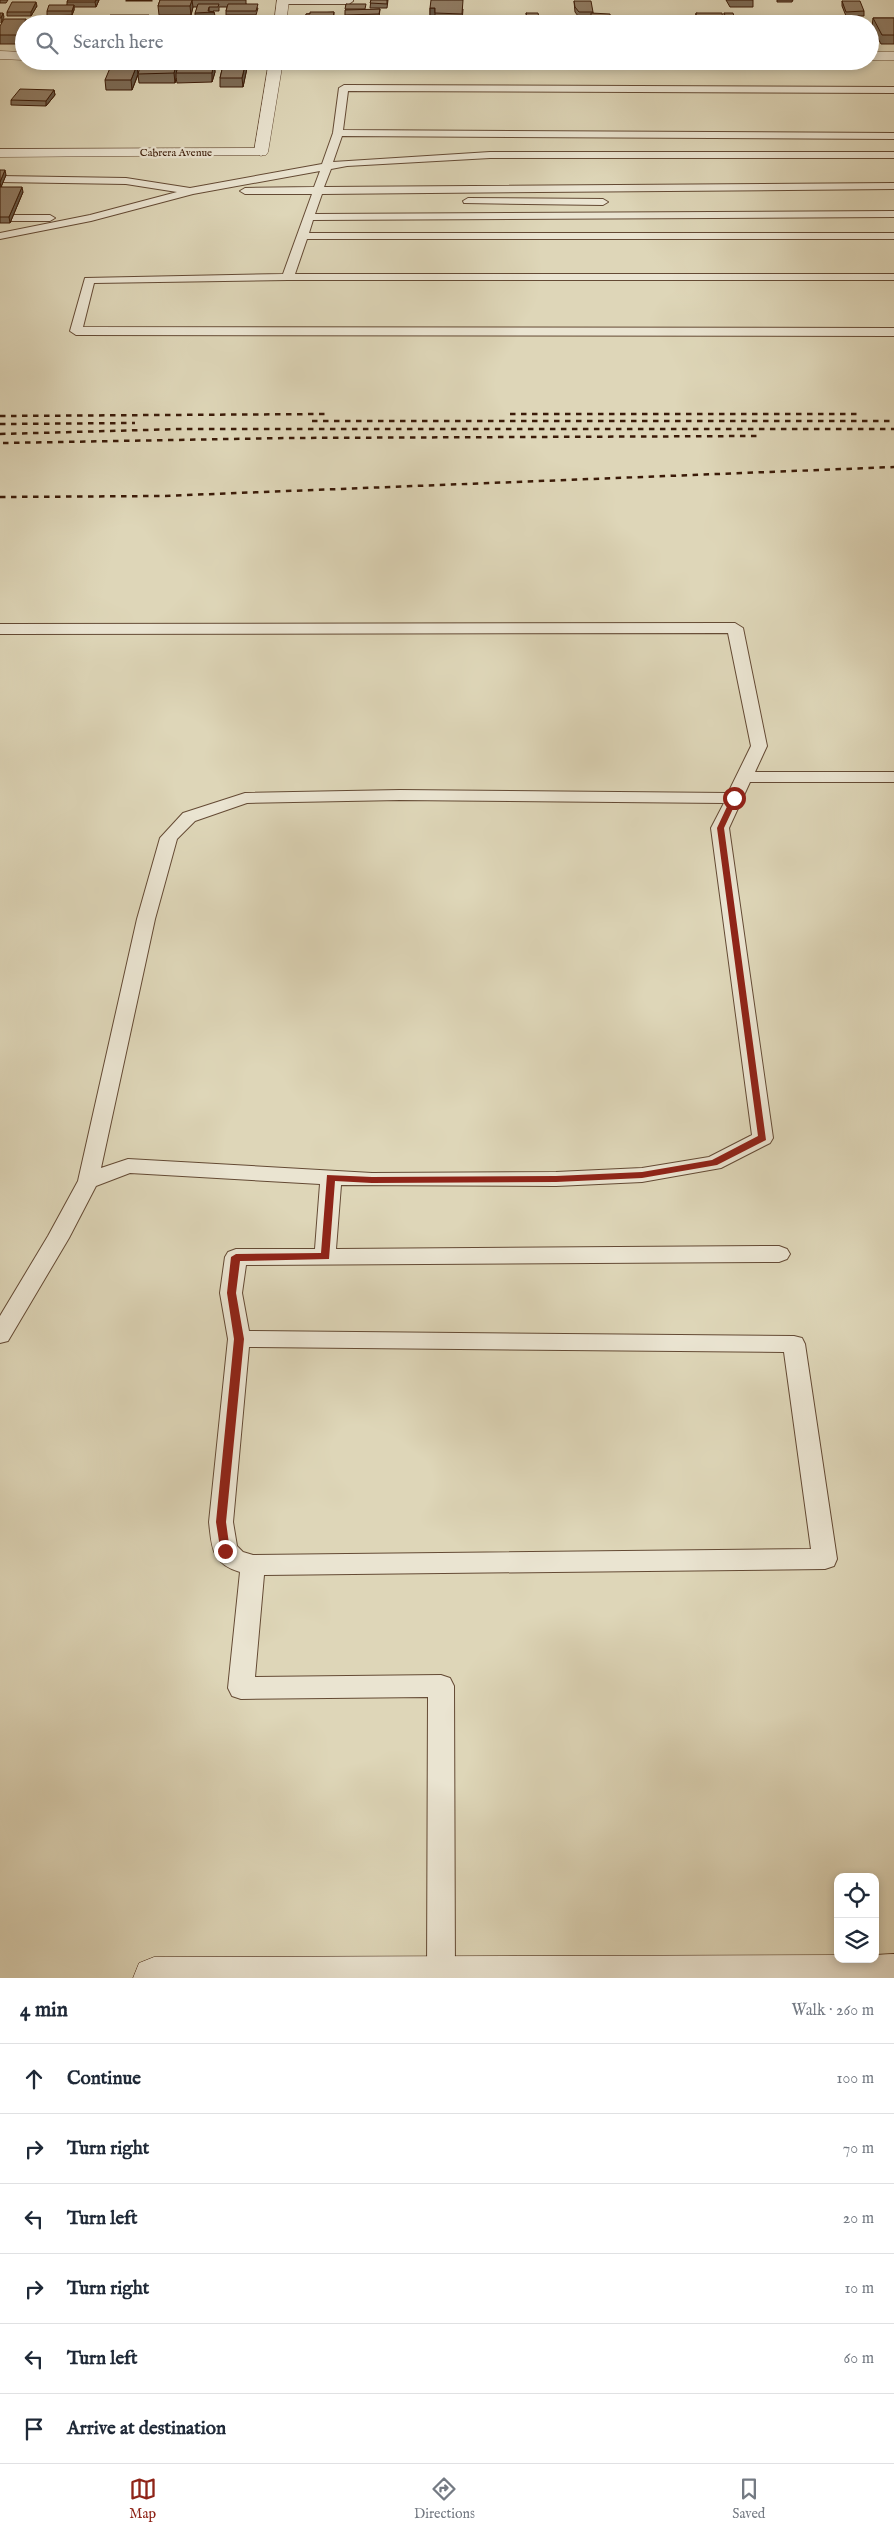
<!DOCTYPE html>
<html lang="en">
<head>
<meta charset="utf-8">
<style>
	:root { --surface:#fff; --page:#f6f6f7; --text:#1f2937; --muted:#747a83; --line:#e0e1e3; --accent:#8f2418 }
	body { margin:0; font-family:"IM FELL English",serif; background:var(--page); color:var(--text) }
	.controls { position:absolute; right:15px; bottom:15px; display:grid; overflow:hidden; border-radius:10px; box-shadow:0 2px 8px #0003 }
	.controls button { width:45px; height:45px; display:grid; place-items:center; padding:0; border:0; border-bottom:1px solid var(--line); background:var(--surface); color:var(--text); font:25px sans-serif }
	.stop { position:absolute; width:15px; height:15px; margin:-11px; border:4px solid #8f2418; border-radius:50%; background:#fff }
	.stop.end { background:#8f2418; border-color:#fff; box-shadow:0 1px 5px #0008 }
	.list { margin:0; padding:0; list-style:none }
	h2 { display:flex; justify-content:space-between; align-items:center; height:65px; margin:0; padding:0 20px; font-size:21px }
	h2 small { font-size:16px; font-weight:400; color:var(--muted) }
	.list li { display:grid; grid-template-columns:32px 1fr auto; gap:15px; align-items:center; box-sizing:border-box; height:70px; padding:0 20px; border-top:1px solid var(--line) }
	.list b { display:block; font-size:19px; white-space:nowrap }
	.list em { font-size:16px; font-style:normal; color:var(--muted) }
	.icon { flex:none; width:28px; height:28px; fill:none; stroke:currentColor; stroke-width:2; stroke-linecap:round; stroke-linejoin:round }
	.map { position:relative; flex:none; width:894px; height:1978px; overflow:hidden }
	.search { position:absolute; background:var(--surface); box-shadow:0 2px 8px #0003; left:15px; right:15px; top:15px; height:55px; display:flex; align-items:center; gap:12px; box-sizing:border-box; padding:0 18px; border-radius:28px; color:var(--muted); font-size:19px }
	.sheet { height:485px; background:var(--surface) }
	nav { display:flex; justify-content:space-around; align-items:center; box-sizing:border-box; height:70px; border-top:1px solid var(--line); background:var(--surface); font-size:14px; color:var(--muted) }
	nav a { display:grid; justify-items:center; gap:2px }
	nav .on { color:var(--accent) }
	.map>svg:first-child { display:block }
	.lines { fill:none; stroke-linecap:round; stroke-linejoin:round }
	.service-casing { stroke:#644a34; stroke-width:2 }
	.minor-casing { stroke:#644a34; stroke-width:1 }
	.tertiary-casing { stroke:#644a34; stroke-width:1 }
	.secondary-casing { stroke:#3b1b08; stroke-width:1 }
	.service { fill:#eae4d1; fill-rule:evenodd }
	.minor { fill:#eae4d1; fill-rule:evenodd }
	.tertiary { fill:#eae4d1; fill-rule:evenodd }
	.secondary { fill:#eae4d1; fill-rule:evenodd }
	.rail { stroke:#3b1b08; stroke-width:2.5; stroke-dasharray:5.5 5.5; stroke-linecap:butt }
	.wall { fill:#7c6b56; stroke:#3b1b08 }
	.shaded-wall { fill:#655746; stroke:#3b1b08 }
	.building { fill:#907c64; stroke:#3b1b08 }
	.route { fill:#8f2418 }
	.labels { text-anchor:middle; stroke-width:4.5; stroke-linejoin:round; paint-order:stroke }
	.far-street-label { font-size:11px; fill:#3b1b08; stroke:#eae4d1 }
</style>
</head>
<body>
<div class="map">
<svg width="894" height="1978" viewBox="0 0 894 1978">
	<rect width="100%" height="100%" fill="#ded6b8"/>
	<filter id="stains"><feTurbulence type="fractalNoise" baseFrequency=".004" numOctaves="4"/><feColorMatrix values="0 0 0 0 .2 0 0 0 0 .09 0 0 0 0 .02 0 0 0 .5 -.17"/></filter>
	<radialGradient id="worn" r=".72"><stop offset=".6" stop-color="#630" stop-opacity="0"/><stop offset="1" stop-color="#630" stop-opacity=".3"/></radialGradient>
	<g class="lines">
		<!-- service casing -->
		<g class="service-casing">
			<g id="service">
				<polygon points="278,0 353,0 353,1 349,4 282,4"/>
				<polygon points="344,85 894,87 894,93 348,91 343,130 894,133 894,139 342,136 333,162 490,152 894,152 894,158 490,158 347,166 331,169 324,187 894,183 894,189 322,194 315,214 894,211 894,217 313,220 309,233 894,233 894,239 307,239 295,274 894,274 894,280 288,280 94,283 83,327 894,328 894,336 76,335 70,331 85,278 283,274 312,194 245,194 240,191 245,188 314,187 320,171 193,194 91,221 0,239 0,233 90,215 177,192 126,184 0,182 0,176 126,178 190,188 322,164 333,133 339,88"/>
				<polygon points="468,198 603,199 608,202 603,205 464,203 463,201"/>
				<polygon points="0,215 50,215 55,218 50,221 0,221"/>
				<path d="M735,623L743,628L767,746L755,772H894V782H750L729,828L773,1138L770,1143L721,1168L642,1182L556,1186L341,1185L336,1249L779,1246L787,1249L790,1254L787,1259L779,1262L246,1265L242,1293L249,1331L794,1336L802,1338L805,1344L837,1559L834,1566L825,1569L264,1575L255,1677L441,1675L450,1678L454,1686L455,1976V1978H427L428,1697L241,1699L232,1696L228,1688L240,1572C211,1563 212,1548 209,1522L228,1339L220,1293L225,1257L228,1252L236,1249H315L320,1184L130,1173L96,1186L69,1238L8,1341L0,1343V1316L48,1236L78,1181L137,919L160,838L183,813L245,793L400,790L728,793L751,746L728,633L0,634V624ZM400,800L724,803L711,828L752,1135L709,1157L642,1168L556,1172L372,1173L128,1159L101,1168L155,919L177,839L195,821L247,803ZM249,1347L784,1352L811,1549L253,1555L243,1552L237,1546L233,1522Z"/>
			</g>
		</g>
		<!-- minor casing -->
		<g class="minor-casing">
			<g id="minor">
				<polygon points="277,0 289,0 286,24 274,24"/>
				<polygon points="0,51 24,52 24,60 0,59"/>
				<rect x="870" y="52" width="24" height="8"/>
				<polygon points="269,61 283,61 268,152 261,156 254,152"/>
			</g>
		</g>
		<!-- tertiary casing -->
		<g class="tertiary-casing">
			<polygon id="tertiary" points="261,148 268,152 266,155 0,157 0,149"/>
		</g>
		<!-- secondary casing -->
		<g class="secondary-casing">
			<polygon id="secondary" points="894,1954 894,1978 133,1978 139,1963 154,1957 838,1955 838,1959 875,1959 875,1955"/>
		</g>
		<!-- service -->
		<use href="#service" class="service"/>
		<!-- minor -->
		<use href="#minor" class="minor"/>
		<!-- tertiary -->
		<use href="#tertiary" class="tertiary"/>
		<!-- secondary -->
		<use href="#secondary" class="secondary"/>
		<!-- rail -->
		<g class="rail">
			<polyline points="510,414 857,414"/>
			<polyline points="0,416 325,414"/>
			<polyline points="312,421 894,421"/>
			<polyline points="0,424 135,423"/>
			<polyline points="0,434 180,429 894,429"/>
			<polyline points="3,443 286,438 758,436"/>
			<polyline points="0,497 162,496 894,467"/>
		</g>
	</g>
	<!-- wall -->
	<g class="wall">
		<polygon points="0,0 8,0 6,3 0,3"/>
		<polygon points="68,0 99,0 96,7 74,7 74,10 72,15 47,16 47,11 67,5 67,2"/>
		<rect x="126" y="0" width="26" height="1"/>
		<polygon points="160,0 246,0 246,4 258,8 256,15 226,15 226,11 227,7 219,7 219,11 213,11 214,12 215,16 195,18 197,7 193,7 191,15 159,15 158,6"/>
		<polygon points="371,0 388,0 387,8 370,8"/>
		<polygon points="726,0 753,0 753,7 730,7"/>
		<polygon points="777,0 793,0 792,2 777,2"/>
		<polygon points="574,1 593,12 593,13 611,19 610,24 591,23 591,17 578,16 575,12"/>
		<polygon points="842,1 864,11 864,16 846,16 842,6"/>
		<polygon points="346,4 366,10 380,9 379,18 345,19"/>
		<polygon points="37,6 31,16 7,16 7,12"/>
		<polygon points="430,8 463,9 462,22 435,22 435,16 430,17"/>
		<polygon points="334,12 334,22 306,22 306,14"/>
		<polygon points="526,13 539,17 539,22 527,22"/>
		<polygon points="696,13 723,19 723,24 697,24 695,18"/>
		<polygon points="724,13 736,22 736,24 726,24 724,18"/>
		<polygon points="873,18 894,18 894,44 881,44 872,27"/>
		<polygon points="24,24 24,44 0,44 0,26"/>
		<polygon points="870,34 873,40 873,45 870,45"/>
		<polygon points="150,61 177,61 178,68 214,62 215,72 212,82 177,83 176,78 175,83 139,83 138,75 132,90 106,90 105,80 115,68 137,65 138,73 150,63"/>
		<polygon points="224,61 247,61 247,68 243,87 220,87 220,78"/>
		<polygon points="54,90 55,95 46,106 11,105 11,100"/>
		<polygon points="0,170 6,175 1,187 23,192 10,223 0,223"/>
	</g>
	<!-- shaded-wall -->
	<g class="shaded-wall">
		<polygon points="96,0 99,0 96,7 95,2"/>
		<polygon points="192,0 193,7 191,15 190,6"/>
		<polygon points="36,2 37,6 31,16 31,12"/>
		<polygon points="74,5 74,10 72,15 72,11"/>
		<polygon points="209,7 209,12 214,12 215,16 195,18 195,13"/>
		<polygon points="430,8 435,8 435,16 430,17"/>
		<polygon points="3,13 4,17 1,23 1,18"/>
		<polygon points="149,15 150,24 146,24"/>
		<polygon points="74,17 74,24 71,24"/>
		<polygon points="26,19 26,24 24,24 24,34 21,29"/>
		<polygon points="219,20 219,24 209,24 209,21"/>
		<polygon points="176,61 177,61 177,63 177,62 178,71 176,73 176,78 175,83 174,73"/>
		<polygon points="246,61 247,61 247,68 243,87 242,78"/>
		<polygon points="214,62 215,72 212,82 212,73"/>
		<polygon points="137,65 138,74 132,90 131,80"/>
		<polygon points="54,90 55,95 46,106 46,101"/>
		<polygon points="5,170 6,175 1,187 0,182"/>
		<polygon points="22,187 23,192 10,223 9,217"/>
	</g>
	<!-- building -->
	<g class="building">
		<polygon points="68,0 96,0 95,2 67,2"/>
		<polygon points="160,0 192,0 190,6 158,6"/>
		<polygon points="371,0 387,0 387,4 370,3"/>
		<polygon points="431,0 463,0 462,14 435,13 435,8 430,8"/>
		<polygon points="574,1 591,1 593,12 579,12 575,7"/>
		<polygon points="842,1 860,1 864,11 846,12"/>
		<polygon points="12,2 36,2 31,12 7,12"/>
		<polygon points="198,4 219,4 218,7 209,7 208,11 214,12 195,13"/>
		<polygon points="228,4 258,4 256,11 226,11"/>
		<polygon points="346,4 366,4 365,9 345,9"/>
		<polygon points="49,5 74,5 72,11 47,11"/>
		<polygon points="380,9 379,14 345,15 345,10"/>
		<polygon points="310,12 334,12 333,17 306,18 306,14 310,14"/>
		<polygon points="0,13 3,13 1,18 0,18"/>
		<polygon points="526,13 538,13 539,17 527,17"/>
		<polygon points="591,13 610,14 611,19 591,19"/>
		<polygon points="696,13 722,13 723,19 697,19"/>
		<polygon points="724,13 733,13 736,22 728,22"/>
		<polygon points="110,15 149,15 146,24 106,24"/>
		<polygon points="43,17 74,17 71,24 39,24"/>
		<polygon points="630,18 658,18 660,24 623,24 623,23 631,22"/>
		<polygon points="788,18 800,19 802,24 789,24"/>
		<polygon points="873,18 894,18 894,35 882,35"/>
		<polygon points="4,19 26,19 21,29 24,29 24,35 0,35 0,26"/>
		<polygon points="192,19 219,19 219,20 209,21 209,24 198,24 199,22 191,22"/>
		<polygon points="764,19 780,19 781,24 765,24"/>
		<polygon points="157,20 182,20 181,24 155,24"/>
		<polygon points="821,21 831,21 832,24 822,24"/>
		<rect x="484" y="22" width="13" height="2"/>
		<polygon points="526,22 558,22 558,24 527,24"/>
		<rect x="348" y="23" width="36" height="1"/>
		<polygon points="870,34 873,40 870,40"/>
		<polygon points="150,61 176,61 175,62 177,62 174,73 138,74 141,63 150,63"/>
		<polygon points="180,61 209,61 209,62 214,62 212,73 176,73"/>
		<polygon points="224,61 246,61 242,78 220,78"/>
		<polygon points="116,65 137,65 131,80 105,80 110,68 115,68"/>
		<polygon points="20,89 54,90 46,101 11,100"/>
		<polygon points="0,170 5,170 0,182"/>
		<polygon points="0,187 22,187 9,217 0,217"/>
	</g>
	<!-- route -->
	<polygon class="route" points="734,796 738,798 724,828 766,1140 717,1165 642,1178 556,1182 372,1183 335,1181 329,1259 240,1261 236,1293 244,1339 226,1522 230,1551 225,1555 221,1554 216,1522 234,1339 227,1293 231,1257 236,1254 321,1253 327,1175 372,1177 556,1176 642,1172 712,1160 758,1136 717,828 731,798"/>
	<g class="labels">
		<!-- far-street labels -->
		<g class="far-street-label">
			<text x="176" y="156">Cabrera Avenue</text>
		</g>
	</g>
	<rect width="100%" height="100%" filter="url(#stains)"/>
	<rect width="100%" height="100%" fill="url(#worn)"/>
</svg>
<div class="controls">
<button><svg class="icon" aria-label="locate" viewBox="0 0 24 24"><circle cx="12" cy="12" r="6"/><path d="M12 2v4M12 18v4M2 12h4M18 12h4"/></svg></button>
<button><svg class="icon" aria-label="layers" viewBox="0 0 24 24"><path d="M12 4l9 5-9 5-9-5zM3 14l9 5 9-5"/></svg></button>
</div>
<div class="stop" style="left:734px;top:798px"></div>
<div class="stop end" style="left:225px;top:1551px"></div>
<div class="search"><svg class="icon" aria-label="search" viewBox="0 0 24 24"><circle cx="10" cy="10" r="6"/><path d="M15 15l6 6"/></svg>Search here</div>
</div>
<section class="sheet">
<h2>4 min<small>Walk · 260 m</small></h2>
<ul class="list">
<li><svg class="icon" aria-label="ahead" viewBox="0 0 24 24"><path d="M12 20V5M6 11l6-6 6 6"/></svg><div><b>Continue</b></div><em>100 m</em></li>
<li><svg class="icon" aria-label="right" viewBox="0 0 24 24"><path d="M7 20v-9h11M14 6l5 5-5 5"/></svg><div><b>Turn right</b></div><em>70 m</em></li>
<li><svg class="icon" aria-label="left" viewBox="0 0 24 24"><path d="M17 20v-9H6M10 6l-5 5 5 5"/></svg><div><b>Turn left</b></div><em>20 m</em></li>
<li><svg class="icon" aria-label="right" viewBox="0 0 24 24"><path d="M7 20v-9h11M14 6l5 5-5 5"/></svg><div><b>Turn right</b></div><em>10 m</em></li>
<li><svg class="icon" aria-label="left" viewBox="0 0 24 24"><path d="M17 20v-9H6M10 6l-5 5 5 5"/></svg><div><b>Turn left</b></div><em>60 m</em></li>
<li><svg class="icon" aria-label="arrive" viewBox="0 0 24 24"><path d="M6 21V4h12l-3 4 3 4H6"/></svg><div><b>Arrive at destination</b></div></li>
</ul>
</section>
<nav>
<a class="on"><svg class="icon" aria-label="map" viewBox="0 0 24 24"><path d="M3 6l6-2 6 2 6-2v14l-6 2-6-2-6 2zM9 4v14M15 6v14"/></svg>Map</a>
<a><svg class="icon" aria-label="directions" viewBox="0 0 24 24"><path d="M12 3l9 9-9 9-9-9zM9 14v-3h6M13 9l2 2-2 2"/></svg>Directions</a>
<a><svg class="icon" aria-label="saved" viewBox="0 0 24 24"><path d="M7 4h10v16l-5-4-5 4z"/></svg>Saved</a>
</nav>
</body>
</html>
